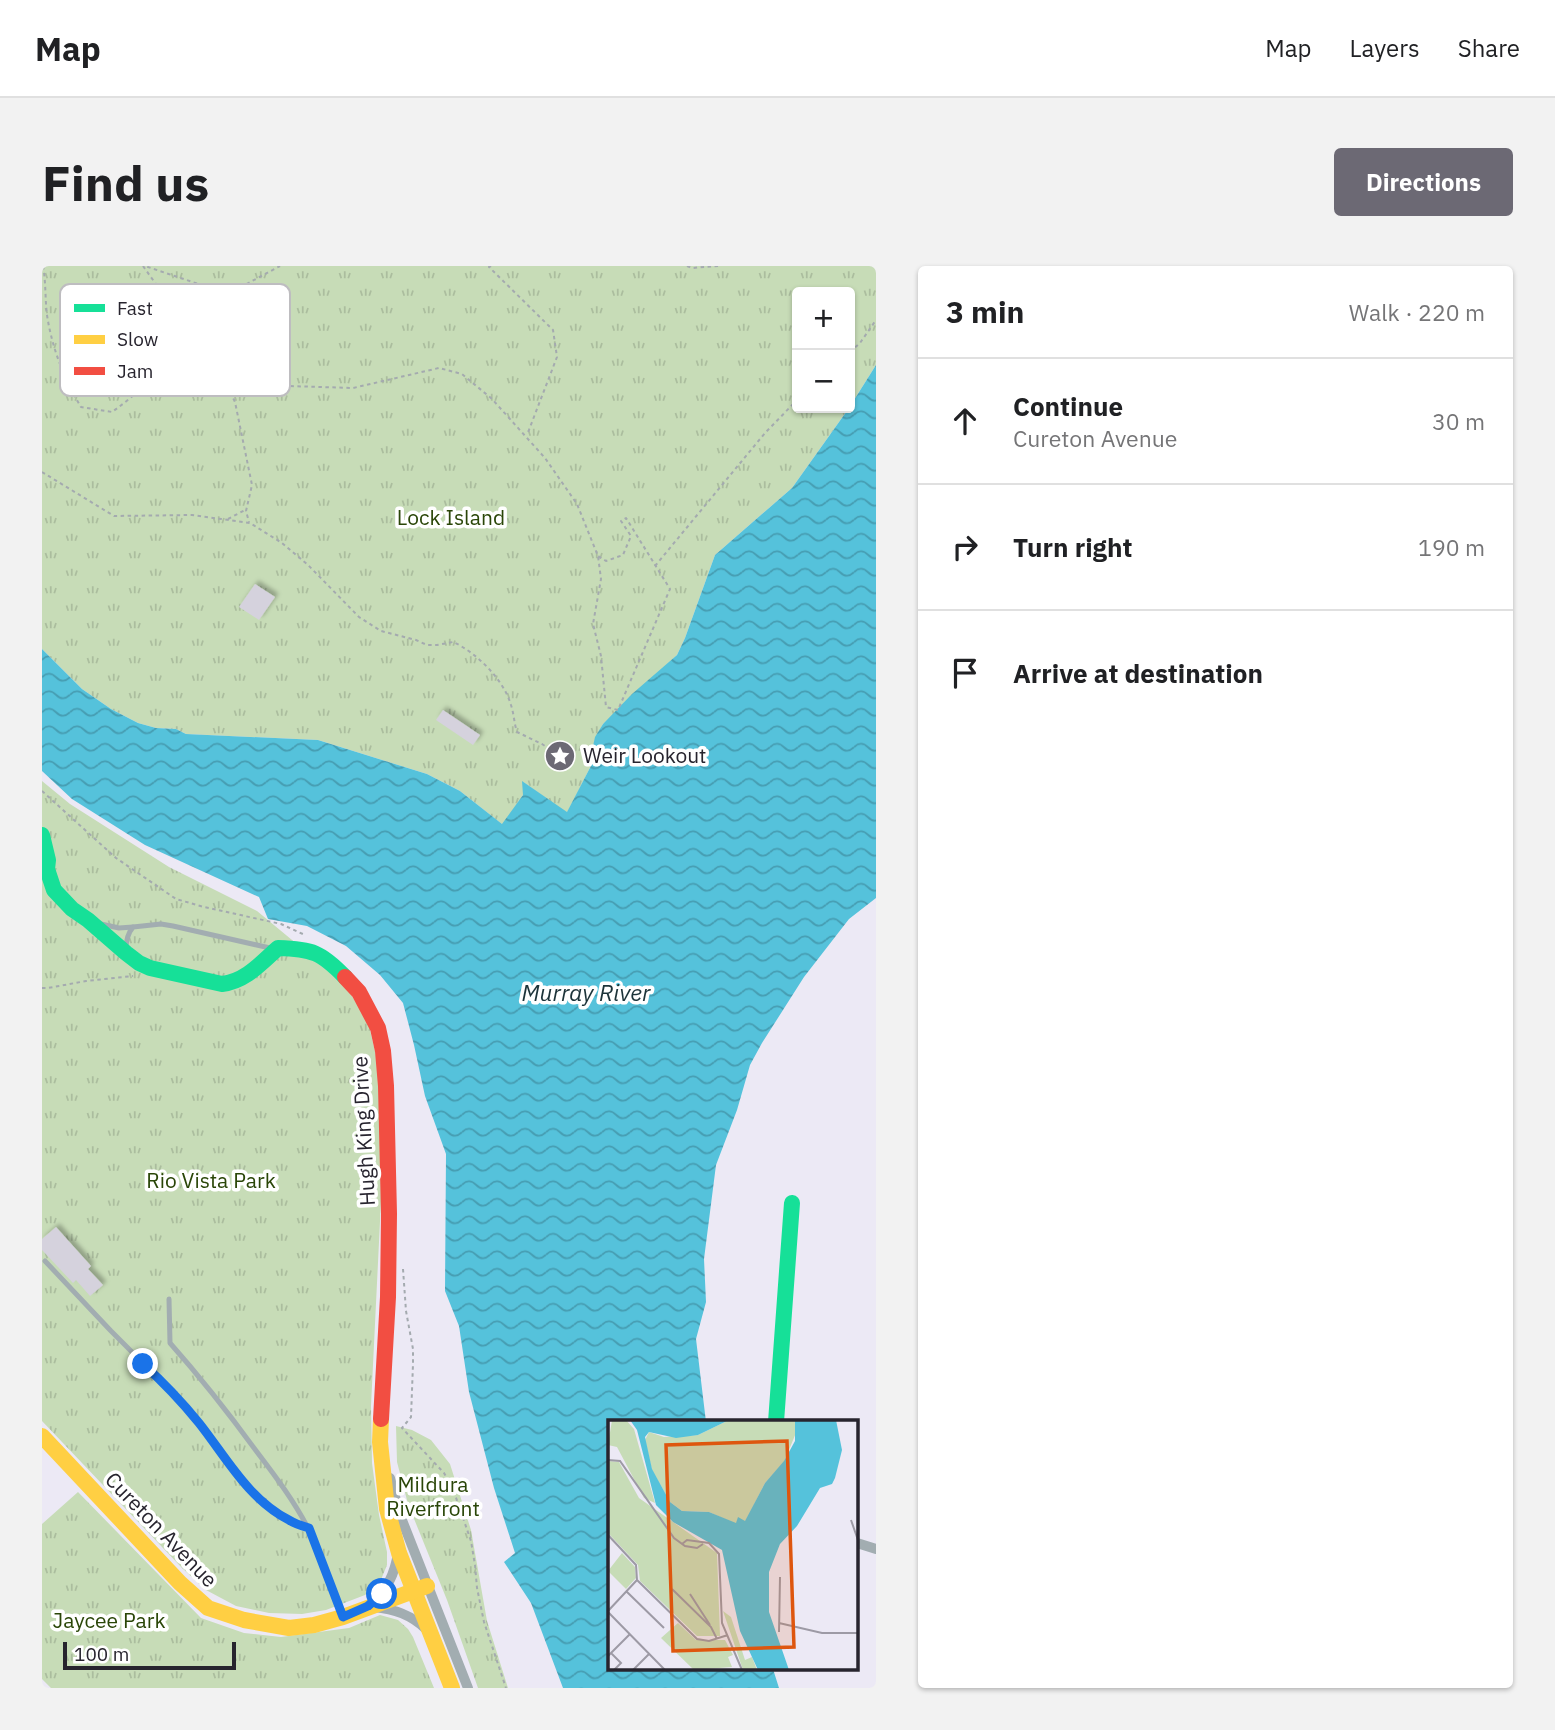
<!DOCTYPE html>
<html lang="en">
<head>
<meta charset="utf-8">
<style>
	:root { --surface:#fff; --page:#f2f2f2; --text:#202124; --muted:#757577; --line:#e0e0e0; --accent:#6c6974 }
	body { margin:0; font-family:"IBM Plex Sans",sans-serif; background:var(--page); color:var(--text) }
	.controls { position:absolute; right:21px; top:21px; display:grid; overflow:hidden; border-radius:7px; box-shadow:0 2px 5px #0004 }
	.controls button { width:63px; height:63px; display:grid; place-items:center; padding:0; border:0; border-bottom:2px solid var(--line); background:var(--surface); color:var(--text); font:35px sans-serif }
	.scale { position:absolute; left:21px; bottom:18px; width:173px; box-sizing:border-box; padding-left:7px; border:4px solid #27242e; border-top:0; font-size:19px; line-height:24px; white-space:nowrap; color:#27242e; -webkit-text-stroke:5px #fff; paint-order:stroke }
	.stop { position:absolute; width:21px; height:21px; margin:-16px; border:5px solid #1a73e8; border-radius:50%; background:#fff }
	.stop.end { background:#1a73e8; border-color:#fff; box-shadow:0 2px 7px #0008 }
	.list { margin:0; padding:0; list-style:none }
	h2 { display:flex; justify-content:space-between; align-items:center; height:91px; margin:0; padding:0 28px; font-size:30px }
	h2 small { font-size:23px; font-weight:400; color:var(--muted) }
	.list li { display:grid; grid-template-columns:46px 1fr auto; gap:21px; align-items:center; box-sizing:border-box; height:126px; padding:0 28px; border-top:2px solid var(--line) }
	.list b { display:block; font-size:26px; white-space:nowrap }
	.list p { margin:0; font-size:23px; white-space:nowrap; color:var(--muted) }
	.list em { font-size:23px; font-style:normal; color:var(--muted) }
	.icon { flex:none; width:38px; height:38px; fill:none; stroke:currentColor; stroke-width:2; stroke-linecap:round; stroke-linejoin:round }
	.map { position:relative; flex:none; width:834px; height:1422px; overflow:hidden; border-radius:7px }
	header { display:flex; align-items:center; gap:42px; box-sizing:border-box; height:98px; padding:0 35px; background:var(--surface); border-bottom:2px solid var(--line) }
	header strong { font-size:33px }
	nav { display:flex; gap:38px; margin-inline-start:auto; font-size:24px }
	.intro { display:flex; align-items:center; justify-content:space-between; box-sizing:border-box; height:168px; padding:0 42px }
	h1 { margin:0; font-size:49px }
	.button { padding:18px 32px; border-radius:7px; background:var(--accent); color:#fff; font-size:24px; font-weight:700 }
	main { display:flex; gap:42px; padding:0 42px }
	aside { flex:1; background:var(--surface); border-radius:7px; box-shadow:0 2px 5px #0004 }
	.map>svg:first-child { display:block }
	.park { fill:url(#park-tufts); fill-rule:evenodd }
	.water { fill:url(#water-waves) }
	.building { fill:#d5d2dd; filter:url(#shadow) }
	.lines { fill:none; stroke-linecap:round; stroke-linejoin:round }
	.path { stroke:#a4aaaf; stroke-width:2; stroke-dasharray:3.5 3.5; stroke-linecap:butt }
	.lane { stroke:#a2adb1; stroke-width:5 }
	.street { stroke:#a2adb1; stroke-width:10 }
	.fast { stroke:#16e098; stroke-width:16 }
	.slow { stroke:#ffcf43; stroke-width:16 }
	.jam { stroke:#f24e42; stroke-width:16 }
	.route { stroke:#1a73e8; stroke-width:9 }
	.labels { text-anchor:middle; stroke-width:7; stroke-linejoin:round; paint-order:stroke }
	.park-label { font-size:21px; fill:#2a4608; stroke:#fff }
	.poi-label { font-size:21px; fill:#27242e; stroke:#fff; text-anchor:start }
	.street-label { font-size:21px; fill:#27242e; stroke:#fff }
	.water-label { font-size:23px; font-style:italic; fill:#1c3339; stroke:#fff }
	.inset-road { fill:none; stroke:#9d9aa5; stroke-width:2 }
	.view { fill:#de560e; fill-opacity:0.15; stroke:#de560e; stroke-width:3.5 }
	.inset-edge { fill:none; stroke:#27242e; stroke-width:3.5 }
	.key { fill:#fff; stroke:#bebdc0; stroke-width:2 }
	.key-label { font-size:19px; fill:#27242e }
</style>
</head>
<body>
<header>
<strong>Map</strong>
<nav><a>Map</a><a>Layers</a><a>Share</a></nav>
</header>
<div class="intro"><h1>Find us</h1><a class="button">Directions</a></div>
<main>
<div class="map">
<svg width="834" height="1422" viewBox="0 0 834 1422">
	<defs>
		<pattern id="park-tufts" width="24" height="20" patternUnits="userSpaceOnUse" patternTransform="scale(1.75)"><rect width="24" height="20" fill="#c7dcb7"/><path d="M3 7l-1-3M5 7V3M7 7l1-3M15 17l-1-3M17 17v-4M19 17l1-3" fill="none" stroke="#abbd9e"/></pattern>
		<pattern id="water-waves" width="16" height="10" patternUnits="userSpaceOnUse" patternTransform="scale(1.75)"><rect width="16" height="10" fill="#55c2db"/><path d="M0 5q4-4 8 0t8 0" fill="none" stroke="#469db2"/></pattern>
		<filter id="shadow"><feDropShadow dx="3.5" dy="-3.5" stdDeviation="2" flood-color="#0004"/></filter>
	</defs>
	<rect width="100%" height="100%" fill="#ece9f5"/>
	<!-- park -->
	<g class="park">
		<path d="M0,0H834V99L807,142L750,222L673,289L643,372L635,389L561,458L554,471L551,480V496L525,547L481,516V529L461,559L418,525L385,508L276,474L144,468L134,463L114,462L96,457L69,443L40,423L0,383ZM755,26H808V142H755Z"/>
		<polygon points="0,515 28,538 127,601 215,645 279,698 306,724 326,755 337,803 339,935 329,1140 330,1197 337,1249 345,1286 345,1299 338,1316 323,1329 284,1344 260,1348 227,1347 194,1340 164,1324 140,1302 0,1155"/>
		<polygon points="354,1160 370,1164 389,1174 408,1198 429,1264 445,1355 466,1422 436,1422 405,1334 366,1238 355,1196"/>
		<polygon points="36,1226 159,1352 202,1367 239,1371 307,1362 338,1349 356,1354 366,1363 371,1371 392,1422 9,1422 0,1413 0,1258"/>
	</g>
	<!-- water -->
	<polygon class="water" points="834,99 834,632 807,653 762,711 720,777 708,799 695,844 674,899 662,993 664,1036 654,1073 664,1156 568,1156 568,1403 731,1403 737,1422 521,1422 489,1337 462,1296 473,1287 452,1222 427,1126 417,1060 403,1025 404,888 383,830 372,779 361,737 338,709 304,680 265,660 226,653 217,631 103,579 30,533 0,505 0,383 40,423 69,443 96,457 114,462 134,463 144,468 276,474 385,508 418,525 460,558 481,529 480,515 525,546 551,496 551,480 553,471 561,458 590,428 635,389 643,372 673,289 750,222 807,142"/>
	<!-- building -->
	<g class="building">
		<polygon points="213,318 233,331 217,354 197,341"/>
		<polygon points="401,444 438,469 431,479 394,454"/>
		<polygon points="14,961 49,1000 46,1003 61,1019 48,1030 34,1014 31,1017 0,984 0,973"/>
	</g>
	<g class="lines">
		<!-- path -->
		<g class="path">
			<path d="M1,0C4,16 3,33 5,49C10,82 22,113 39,141L70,146C115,114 152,70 186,28L103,0"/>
			<polyline points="101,0 151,70 176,100 193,136 210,219 204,245 207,256"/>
			<polyline points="449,0 447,1 511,64 515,91 485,169"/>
			<polyline points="645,0 650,2 677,0"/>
			<polyline points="186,28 238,0"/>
			<polyline points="808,86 818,77 834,54"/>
			<polyline points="176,100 213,119 311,122 397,102 420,108 450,133 503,192 535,238 556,290 559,313 551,358 559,390 564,441 576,444 628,323 584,252 579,255 589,270 581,289 564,295 556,290"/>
			<path d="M0,206L72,250L150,249L208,257L240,277L266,299L317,351L339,365L374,374L385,379H395L411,376C434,386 462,414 469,439C472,448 472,457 475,466L500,478L518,490"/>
			<polyline points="186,253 203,244"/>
			<polyline points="613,300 723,167 755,134"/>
			<polyline points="0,525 74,592 134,633 162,641 239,658 263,669"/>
			<polyline points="0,722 6,722 44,715 91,710"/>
			<polyline points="361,1003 364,1045 371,1083 371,1098 369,1151 360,1162 402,1207 411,1223 429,1275 433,1299 435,1322 442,1356 464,1422"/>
		</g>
		<!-- lane -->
		<g class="lane">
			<polyline points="59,658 77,662 91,661"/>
			<path d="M84,684C84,675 85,668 91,661L119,658L131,660L228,682"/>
			<polyline points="3,995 69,1065 135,1131 158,1158 206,1223 219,1235 246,1254 266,1262 300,1348"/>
			<path d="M127,1033L128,1077C159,1112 188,1149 215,1186C234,1211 252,1235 266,1262"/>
		</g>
		<!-- street -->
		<g class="street">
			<polyline points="348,1212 358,1249 426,1422"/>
			<polyline points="815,1277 834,1283"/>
			<path d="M331,1336C346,1323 353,1307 356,1287"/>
			<path d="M332,1341C353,1343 369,1349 384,1363"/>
		</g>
		<!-- fast -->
		<g class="fast">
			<path d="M0,569L6,594L5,603L12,624L30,643L46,654L84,687L97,697L108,702L180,718C204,715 219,697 236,682C270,683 279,686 303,711"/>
			<polyline points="734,1156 750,937"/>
		</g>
		<!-- slow -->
		<g class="slow">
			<polyline points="339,1153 338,1176 345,1243 357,1287 410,1422"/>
			<polyline points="0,1170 138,1317 166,1342 202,1354 247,1362 272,1359 301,1351 385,1320"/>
		</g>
		<!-- jam -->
		<polyline class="jam" points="303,711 317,726 336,762 341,785 344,820 347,948 346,1031 339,1153"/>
	</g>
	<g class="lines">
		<!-- route -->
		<path class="route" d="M101,1098C121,1116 140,1136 157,1157C184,1191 206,1233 247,1254C253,1258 260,1260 267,1262L301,1351L326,1340L340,1328"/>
	</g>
	<!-- icons -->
	<defs>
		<g id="sight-disc" transform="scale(1.575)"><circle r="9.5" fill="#6c6974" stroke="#fff"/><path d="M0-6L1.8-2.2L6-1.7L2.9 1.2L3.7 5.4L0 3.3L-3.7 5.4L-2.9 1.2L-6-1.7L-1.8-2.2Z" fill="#fff"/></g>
	</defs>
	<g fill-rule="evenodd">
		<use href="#sight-disc" x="518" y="490"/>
	</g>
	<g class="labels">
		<!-- park labels -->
		<g class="park-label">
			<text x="409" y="259">Lock Island</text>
			<text x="169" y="922">Rio Vista Park</text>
			<text x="391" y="1226">Mildura<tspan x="391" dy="24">Riverfront</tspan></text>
			<text x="67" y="1362">Jaycee Park</text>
		</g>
		<!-- poi labels -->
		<g class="poi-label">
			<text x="541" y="497">Weir Lookout</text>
		</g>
		<!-- street labels -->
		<g class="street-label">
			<text transform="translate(322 865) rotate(-93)" y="7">Hugh King Drive</text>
			<text transform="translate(119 1264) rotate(46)" y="7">Cureton Avenue</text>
		</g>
		<!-- water labels -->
		<g class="water-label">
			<text x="544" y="735">Murray River</text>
		</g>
	</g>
	<!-- overview -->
	<g transform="translate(566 1154)">
		<rect width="250" height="250" fill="#ece9f5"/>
		<path d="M4,0H18L26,9L47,83L36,78L9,27L0,25ZM121,0H187L190,8L176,42L157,63L137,102L131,99L128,104L101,92L74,91L62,82L44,50L37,20L41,12L56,17L90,15ZM0,41L11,42L31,78L109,133L112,216H89L32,161L30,145L0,113ZM14,133L27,147L28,158L18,169L0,151ZM115,191L123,197L137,240L144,237L149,250H135ZM70,203L88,220H117L125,235L120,237L124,247L86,250L53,218Z" fill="#c7dcb7"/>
		<path d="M22,0H121L90,15L68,18L41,12L37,17L44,49L62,82L74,91L101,92L128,103L130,97L137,101L157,63L176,41L187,21V0H228L234,30L227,58L224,64L212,68L189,106L172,124L161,152V192L181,250H150L132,211L114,130L65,102L48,85L29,10Z" fill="#55c2db"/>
		<path class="inset-road" d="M0,40L12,41L66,118L77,126L89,128L95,124M243,100L251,123M0,115L28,145L29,160M74,124L79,120L101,123L111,134L114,203L134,250M29,160L89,219L101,221L120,215M64,169L103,207L109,219M18,171L56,208M82,174L102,205M0,191L29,160M0,192L57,250M171,203L214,213H251M171,212L172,157M3,233L13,243L6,250M0,236L22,214M25,250L41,234"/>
		<path class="view" d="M179,21L186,227L65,231L58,25Z"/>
		<rect width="250" height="250" class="inset-edge"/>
	</g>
	<!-- legend -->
	<rect x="18" y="18" width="230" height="112" rx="10" class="key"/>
	<rect x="32" y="38" width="31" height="8" fill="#16e098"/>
	<rect x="32" y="69" width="31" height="9" fill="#ffcf43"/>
	<rect x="32" y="101" width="31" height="8" fill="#f24e42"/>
	<g class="key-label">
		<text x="75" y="49">Fast</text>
		<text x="75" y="80">Slow</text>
		<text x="75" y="112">Jam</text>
	</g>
</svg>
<div class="controls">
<button>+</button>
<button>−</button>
</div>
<div class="scale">100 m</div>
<div class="stop" style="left:340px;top:1328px"></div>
<div class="stop end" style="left:101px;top:1098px"></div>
</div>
<aside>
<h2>3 min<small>Walk · 220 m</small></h2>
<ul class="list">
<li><svg class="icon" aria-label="ahead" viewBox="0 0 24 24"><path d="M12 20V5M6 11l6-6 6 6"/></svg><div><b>Continue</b><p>Cureton Avenue</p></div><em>30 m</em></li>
<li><svg class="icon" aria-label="right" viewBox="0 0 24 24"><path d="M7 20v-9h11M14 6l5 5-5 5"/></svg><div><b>Turn right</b></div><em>190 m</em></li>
<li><svg class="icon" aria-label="arrive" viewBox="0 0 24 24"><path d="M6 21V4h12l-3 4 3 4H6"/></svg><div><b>Arrive at destination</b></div></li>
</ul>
</aside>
</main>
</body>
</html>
